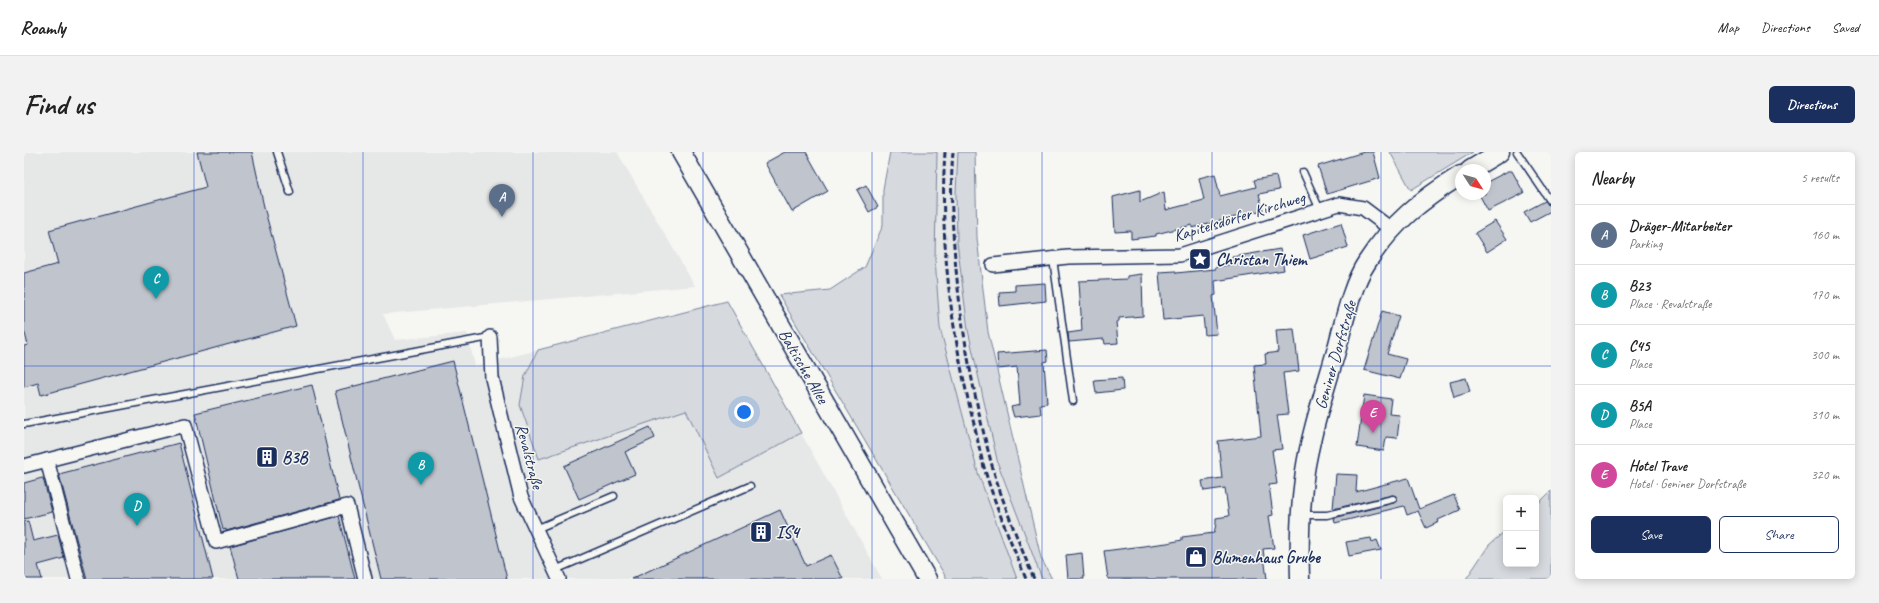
<!DOCTYPE html>
<html lang="en">
<head>
<meta charset="utf-8">
<style>
	:root { --surface:#fff; --page:#f2f2f2; --text:#222; --muted:#767676; --line:#e0e0e0; --accent:#1b2f5e }
	body { margin:0; font-family:Caveat,sans-serif; background:var(--page); color:var(--text) }
	.controls { position:absolute; right:12px; bottom:12px; display:grid; overflow:hidden; border-radius:6px; box-shadow:0 2px 10px #0003 }
	.controls button { width:36px; height:36px; display:grid; place-items:center; padding:0; border:0; border-bottom:1px solid var(--line); background:var(--surface); color:var(--text); font:20px sans-serif }
	.compass { position:absolute; left:1431px; top:12px; width:36px; height:36px; border-radius:50%; background:var(--surface); box-shadow:0 2px 10px #0003; rotate:126deg }
	.you { position:absolute; left:720px; top:260px; width:14px; height:14px; margin:-10px; border:3px solid #fff; border-radius:50%; background:#1a73e8; box-shadow:0 0 0 6px #1a73e833 }
	.badge { display:grid; place-items:center; width:26px; height:26px; border-radius:50%; background:var(--accent); color:#fff; font-size:13px; font-weight:700 }
	.pin { position:absolute; translate:-50% -33px; filter:drop-shadow(0 1px 2px #0008) }
	.pin::after { content:''; position:absolute; top:21px; width:14px; height:12px; background:inherit; clip-path:polygon(0 0,100% 0,50% 100%) }
	.list { margin:0; padding:0; list-style:none }
	h2 { display:flex; justify-content:space-between; align-items:center; height:52px; margin:0; padding:0 16px; font-size:17px }
	h2 small { font-size:13px; font-weight:400; color:var(--muted) }
	.list li { display:grid; grid-template-columns:26px 1fr auto; gap:12px; align-items:center; box-sizing:border-box; height:60px; padding:0 16px; border-top:1px solid var(--line) }
	.list b { display:block; font-size:15px; white-space:nowrap }
	.list p { margin:0; font-size:13px; white-space:nowrap; color:var(--muted) }
	.list em { font-size:13px; font-style:normal; color:var(--muted) }
	.actions { display:flex; gap:8px; padding:12px 16px }
	.actions a { flex:1; padding:9px 0; border:1px solid var(--accent); border-radius:6px; text-align:center; font-size:14px; color:var(--accent) }
	.actions .main { background:var(--accent); color:#fff }
	.map { position:relative; flex:none; width:1527px; height:427px; overflow:hidden; border-radius:6px }
	header { display:flex; align-items:center; gap:24px; box-sizing:border-box; height:56px; padding:0 20px; background:var(--surface); border-bottom:1px solid var(--line) }
	header strong { font-size:19px }
	nav { display:flex; gap:22px; margin-inline-start:auto; font-size:14px }
	.intro { display:flex; align-items:center; justify-content:space-between; box-sizing:border-box; height:96px; padding:0 24px }
	h1 { margin:0; font-size:28px }
	.button { padding:10px 18px; border-radius:6px; background:var(--accent); color:#fff; font-size:14px; font-weight:700 }
	main { display:flex; gap:24px; padding:0 24px }
	aside { flex:1; background:var(--surface); border-radius:6px; box-shadow:0 2px 10px #0003 }
	.map>svg:first-child { display:block }
	.built { fill:#e6e7e7 }
	.green { fill:#d6d9dd; stroke:#78849e }
	.building { fill:#c0c4cd; stroke:#1b2f5e }
	.lines { fill:none; stroke-linecap:round; stroke-linejoin:round }
	.lane-casing { stroke:#1b2f5e; stroke-width:9 }
	.street-casing { stroke:#1b2f5e; stroke-width:16 }
	.secondary-casing { stroke:#1b2f5e; stroke-width:21 }
	.lane { stroke:#f6f6f2; stroke-width:6 }
	.street { stroke:#f6f6f2; stroke-width:13 }
	.secondary { stroke:#f6f6f2; stroke-width:18 }
	.rail { stroke:#1b2f5e; stroke-width:3; stroke-dasharray:6 3; stroke-linecap:butt }
	.grid { fill:none; stroke:#1d4ed8; stroke-width:1; stroke-opacity:0.55 }
	.labels { text-anchor:middle; stroke-width:3; stroke-linejoin:round; paint-order:stroke }
	.street-label { font-size:17px; fill:#1b2f5e; stroke:#f6f6f2 }
	.poi-label { font-size:17px; font-weight:bold; fill:#1b2f5e; stroke:#f6f6f2; text-anchor:start }
</style>
</head>
<body>
<header>
<strong>Roamly</strong>
<nav><a>Map</a><a>Directions</a><a>Saved</a></nav>
</header>
<div class="intro"><h1>Find us</h1><a class="button">Directions</a></div>
<main>
<div class="map">
<svg width="1527" height="427" viewBox="0 0 1527 427">
	<rect width="100%" height="100%" fill="#f6f6f2"/>
	<filter id="ink" filterUnits="userSpaceOnUse"><feTurbulence type="fractalNoise" baseFrequency=".025" numOctaves="2"/><feDisplacementMap in="SourceGraphic" scale="8" xChannelSelector="R" yChannelSelector="G"/><feConvolveMatrix kernelMatrix="1 2 1 2 8 2 1 2 1" color-interpolation-filters="sRGB"/></filter>
	<g filter="url(#ink)">
		<!-- built -->
		<g class="built">
			<polygon points="0,0 593,0 671,134 359,162 371,188 443,181 451,214 514,198 501,224 515,307 662,258 695,325 777,281 858,427 0,427"/>
			<polygon points="913,0 934,0 932,41 933,90 944,178 974,312 1018,427 993,427 954,321 916,176 911,107"/>
		</g>
		<!-- green -->
		<g class="green">
			<polygon points="866,0 913,0 911,107 916,176 954,321 993,427 923,427 755,143 806,138 841,115 859,73 859,37"/>
			<polygon points="934,0 951,0 953,86 964,180 1017,406 1028,427 1018,427 974,312 944,178 933,90 932,41"/>
			<polygon points="1366,0 1449,0 1387,38"/>
			<polygon points="703,149 777,281 695,326 662,258 515,307 496,253 501,224 514,198"/>
			<polygon points="1527,339 1527,427 1442,427 1465,393 1482,378 1482,412 1512,412 1512,354"/>
		</g>
		<!-- building -->
		<g class="building">
			<polygon points="173,0 228,0 240,55 272,174 17,243 14,231 0,235 0,194 4,193 0,178 0,121 34,112 25,78 182,35"/>
			<polygon points="761,0 782,0 804,39 768,60 741,11"/>
			<polygon points="1340,0 1349,0 1356,26 1303,42 1294,14"/>
			<polygon points="1484,19 1488,19 1500,41 1464,59 1455,42 1461,42 1461,31"/>
			<polygon points="1191,22 1196,44 1232,35 1230,28 1252,24 1255,38 1235,42 1239,58 1219,63 1168,76 1168,73 1132,82 1132,84 1107,87 1107,79 1091,80 1089,45 1116,38 1116,50 1140,40 1142,58 1180,48 1175,26"/>
			<polygon points="842,33 854,55 845,60 833,38"/>
			<polygon points="1521,49 1527,54 1527,59 1506,70 1500,60"/>
			<polygon points="1471,69 1483,87 1463,100 1451,81"/>
			<polygon points="1317,71 1324,95 1286,107 1279,83"/>
			<polygon points="1256,97 1260,118 1191,129 1192,143 1189,144 1193,182 1181,183 1179,164 1139,168 1135,120 1152,119 1152,121 1192,117 1192,115 1209,112 1208,105"/>
			<polygon points="1118,122 1119,164 1095,166 1095,169 1092,170 1094,191 1081,192 1080,187 1045,190 1044,181 1058,179 1055,129 1103,127 1103,124"/>
			<polygon points="1021,131 1022,149 976,154 975,140 991,139 991,133"/>
			<polygon points="1358,159 1375,164 1363,202 1382,207 1376,227 1340,218"/>
			<polygon points="1270,177 1275,219 1259,221 1264,262 1253,263 1258,297 1248,298 1253,332 1245,333 1249,363 1245,364 1250,396 1239,397 1243,427 1084,427 1080,399 1143,391 1158,388 1158,385 1190,381 1192,372 1192,366 1205,364 1201,336 1180,339 1178,329 1198,326 1194,289 1237,284 1230,213 1242,212 1241,202 1254,200 1252,178"/>
			<polygon points="1023,198 1024,209 1020,210 1023,251 1016,252 1017,262 990,265 987,255 996,253 993,215 974,217 973,202"/>
			<polygon points="429,209 483,427 357,427 311,239"/>
			<polygon points="1098,226 1099,238 1072,241 1070,228"/>
			<polygon points="1442,226 1446,240 1430,245 1426,230"/>
			<polygon points="288,233 315,348 202,379 202,377 199,378 171,261"/>
			<polygon points="1340,243 1367,247 1365,262 1376,263 1373,286 1362,285 1360,299 1333,295"/>
			<polygon points="626,275 631,286 601,300 611,322 555,347 540,314"/>
			<polygon points="155,291 189,427 63,427 35,322"/>
			<polygon points="1312,322 1333,323 1332,340 1384,326 1395,357 1430,343 1436,358 1414,368 1415,370 1402,376 1394,359 1383,363 1380,354 1311,371 1310,366 1370,351 1373,346 1372,344 1368,343 1309,357"/>
			<polygon points="18,326 19,326 28,360 0,367 0,331"/>
			<polygon points="756,358 782,414 807,403 819,427 607,427"/>
			<polygon points="315,364 331,427 215,427 206,394"/>
			<polygon points="4,369 9,389 34,383 40,406 14,413 18,427 0,427 0,370"/>
			<polygon points="1347,386 1348,390 1353,388 1357,398 1325,404 1322,390"/>
			<polygon points="1058,401 1060,427 1044,427 1042,403"/>
		</g>
		<g class="lines">
			<!-- lane casing -->
			<g class="lane-casing">
				<g id="lane">
					<polyline points="253,0 266,40"/>
					<polyline points="1493,0 1527,50"/>
					<polyline points="1279,20 1296,58"/>
					<polyline points="1029,107 1049,249"/>
					<polyline points="0,272 466,185"/>
					<polyline points="1279,363 1303,363 1369,347"/>
					<polyline points="512,377 590,344"/>
					<polyline points="531,418 726,334"/>
				</g>
			</g>
			<!-- street casing -->
			<g class="street-casing">
				<g id="street">
					<polyline points="969,113 1044,105 1156,103 1315,52 1339,56 1367,77"/>
					<polyline points="466,185 468,226 497,345 535,427"/>
					<polyline points="23,308 54,427"/>
					<polyline points="0,314 161,273 192,390 323,354 341,427"/>
				</g>
			</g>
			<!-- secondary casing -->
			<g class="secondary-casing">
				<g id="secondary">
					<polyline points="657,0 903,427"/>
					<polyline points="1446,18 1476,0"/>
					<path d="M1276,427C1275,391 1276,354 1281,319C1287,279 1302,235 1313,196C1320,170 1328,132 1343,110C1368,71 1397,48 1437,23"/>
				</g>
			</g>
			<!-- lane -->
			<use href="#lane" class="lane"/>
			<!-- street -->
			<use href="#street" class="street"/>
			<!-- secondary -->
			<use href="#secondary" class="secondary"/>
			<!-- rail -->
			<g class="rail">
				<path d="M921,0C915,89 928,186 950,272C954,289 957,306 962,322C973,358 988,392 1002,427"/>
				<path d="M929,0C926,35 928,71 931,106C937,177 950,248 969,317C980,354 995,391 1010,427"/>
			</g>
		</g>
	</g>
	<!-- grid -->
	<path class="grid" d="M170,0V427M339,0V427M509,0V427M679,0V427M848,0V427M1018,0V427M1188,0V427M1357,0V427M0,214H1527"/>
	<!-- icons -->
	<defs>
		<g id="sight-square" transform="scale(1.15)"><rect x="-9" y="-9" width="18" height="18" rx="4" fill="#1b2f5e" stroke="#f6f6f2"/><path d="M0-6L1.8-2.2L6-1.7L2.9 1.2L3.7 5.4L0 3.3L-3.7 5.4L-2.9 1.2L-6-1.7L-1.8-2.2Z" fill="#fff"/></g>
		<g id="building-square" transform="scale(1.15)"><rect x="-9" y="-9" width="18" height="18" rx="4" fill="#1b2f5e" stroke="#f6f6f2"/><path d="M-4-6H4V6H1V3H-1V6H-4ZM-2.5-4.3h1.7v1.8h-1.7ZM.8-4.3h1.7v1.8H.8ZM-2.5-1h1.7V.8h-1.7ZM.8-1h1.7V.8H.8Z" fill="#fff"/></g>
		<g id="shop-square" transform="scale(1.15)"><rect x="-9" y="-9" width="18" height="18" rx="4" fill="#1b2f5e" stroke="#f6f6f2"/><path d="M-5-2.5h2.3a2.7 3.5 0 0 1 5.4 0H5L5.5 6h-11ZM-1.5-2.5h3a1.5 2.3 0 0 0-3 0Z" fill="#fff"/></g>
	</defs>
	<g fill-rule="evenodd">
		<use href="#sight-square" x="1176" y="107"/>
		<use href="#building-square" x="243" y="305"/>
		<use href="#building-square" x="737" y="380"/>
		<use href="#shop-square" x="1172" y="405"/>
	</g>
	<g class="labels">
		<!-- street labels -->
		<g class="street-label">
			<text transform="translate(1215 64) rotate(-17)" y="6">Kapitelsdörfer Kirchweg</text>
			<text transform="translate(1311 203) rotate(-74)" y="6">Geniner Dorfstraße</text>
			<text transform="translate(780 214) rotate(60)" y="6">Baltische Allee</text>
			<text transform="translate(506 304) rotate(75)" y="6">Revalstraße</text>
		</g>
		<!-- poi labels -->
		<g class="poi-label">
			<text x="1192" y="113">Christan Thiem</text>
			<text x="258" y="311">B3B</text>
			<text x="752" y="386">IS4</text>
			<text x="1188" y="411">Blumenhaus Grube</text>
		</g>
	</g>
</svg>
<div class="controls">
<button>+</button>
<button>−</button>
</div>
<svg class="compass" viewBox="-18 -18 36 36"><path d="M0-13l5 13h-10z" fill="#e53935"/><path d="M0 13l5-13h-10z" fill="#767676"/></svg>
<div class="you"></div>
<div class="pin badge" style="left:478px;top:65px;background:#5c6f8a">A</div>
<div class="pin badge" style="left:397px;top:333px;background:#0f9aa8">B</div>
<div class="pin badge" style="left:132px;top:147px;background:#0f9aa8">C</div>
<div class="pin badge" style="left:113px;top:374px;background:#0f9aa8">D</div>
<div class="pin badge" style="left:1349px;top:281px;background:#d1479c">E</div>
</div>
<aside>
<h2>Nearby<small>5 results</small></h2>
<ul class="list">
<li><span class="badge" style="background:#5c6f8a">A</span><div><b>Dräger-Mitarbeiter</b><p>Parking</p></div><em>160 m</em></li>
<li><span class="badge" style="background:#0f9aa8">B</span><div><b>B23</b><p>Place · Revalstraße</p></div><em>170 m</em></li>
<li><span class="badge" style="background:#0f9aa8">C</span><div><b>C45</b><p>Place</p></div><em>300 m</em></li>
<li><span class="badge" style="background:#0f9aa8">D</span><div><b>B5A</b><p>Place</p></div><em>310 m</em></li>
<li><span class="badge" style="background:#d1479c">E</span><div><b>Hotel Trave</b><p>Hotel · Geniner Dorfstraße</p></div><em>320 m</em></li>
</ul>
<div class="actions"><a class="main">Save</a><a>Share</a></div>
</aside>
</main>
</body>
</html>
